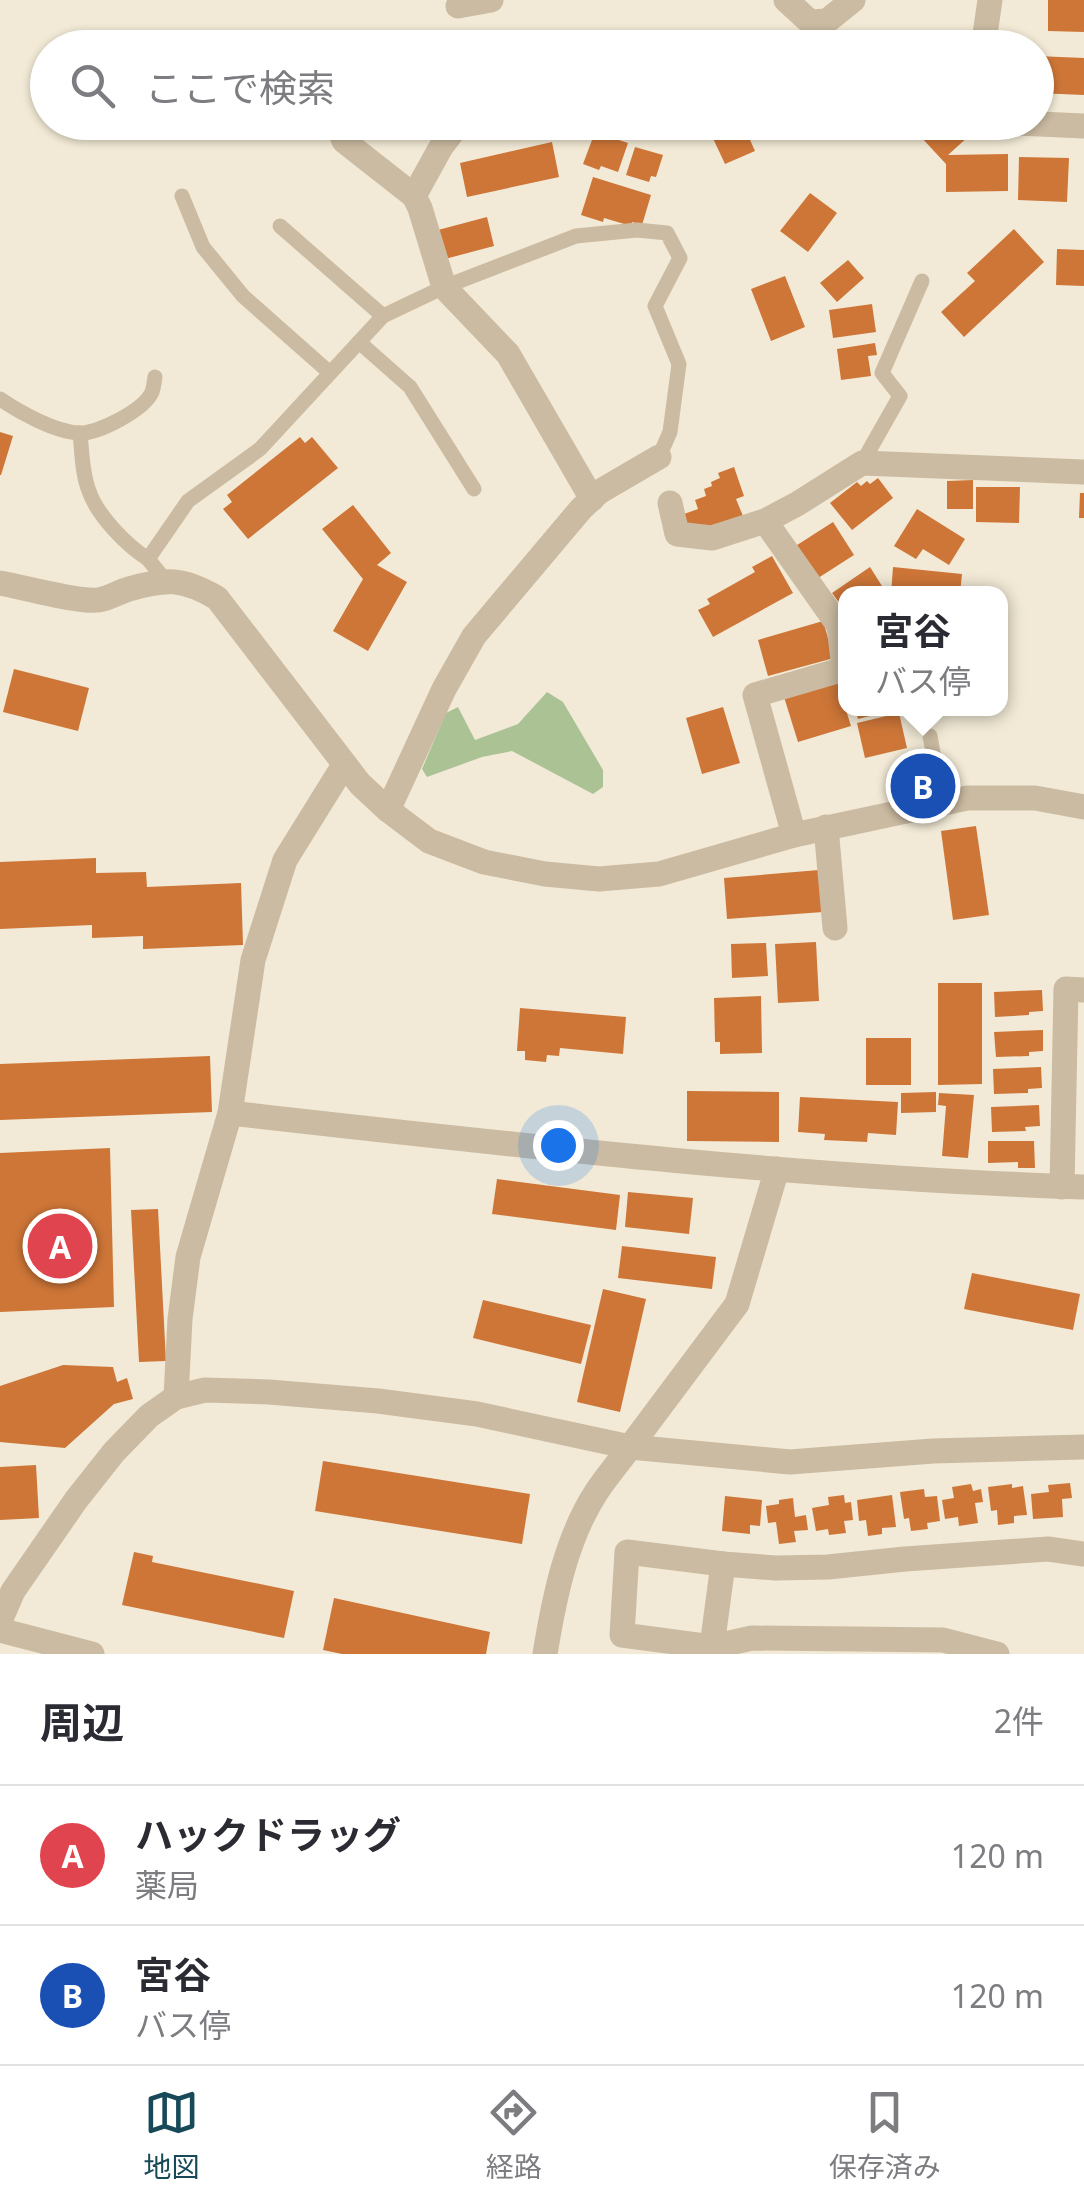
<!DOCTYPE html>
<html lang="ja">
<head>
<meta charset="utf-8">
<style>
	:root { --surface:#fff; --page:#f2f2f3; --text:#2b2b33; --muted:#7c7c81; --line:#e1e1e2; --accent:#184958 }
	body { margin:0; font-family:"Noto Sans","Noto Sans JP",sans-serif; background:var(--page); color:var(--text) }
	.you { position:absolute; left:558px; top:1145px; width:35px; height:35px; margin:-25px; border:8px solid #fff; border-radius:50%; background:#1a73e8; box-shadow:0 0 0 15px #1a73e833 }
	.badge { display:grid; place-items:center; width:65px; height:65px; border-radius:50%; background:var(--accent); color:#fff; font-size:32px; font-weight:700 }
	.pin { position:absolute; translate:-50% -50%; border:5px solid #fff; box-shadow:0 2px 10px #0006 }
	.popup { position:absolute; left:838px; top:586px; width:170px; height:130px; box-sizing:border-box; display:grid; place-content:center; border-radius:20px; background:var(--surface); filter:drop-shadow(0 2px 8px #0005); font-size:32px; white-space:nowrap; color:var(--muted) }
	.popup b { font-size:38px; color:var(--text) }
	.popup::after { content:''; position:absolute; left:50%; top:100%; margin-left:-20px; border:20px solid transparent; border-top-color:var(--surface) }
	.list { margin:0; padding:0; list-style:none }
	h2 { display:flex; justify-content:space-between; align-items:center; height:130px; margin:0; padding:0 40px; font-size:42px }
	h2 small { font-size:32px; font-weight:400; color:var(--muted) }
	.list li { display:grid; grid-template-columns:65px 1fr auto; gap:30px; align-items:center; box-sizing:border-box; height:140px; padding:0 40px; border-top:2px solid var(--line) }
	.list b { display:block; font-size:38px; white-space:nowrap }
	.list p { margin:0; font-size:32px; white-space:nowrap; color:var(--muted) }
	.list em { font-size:32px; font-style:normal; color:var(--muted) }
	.icon { flex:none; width:55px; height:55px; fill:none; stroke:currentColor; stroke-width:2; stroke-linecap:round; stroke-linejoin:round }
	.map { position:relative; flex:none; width:1084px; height:1654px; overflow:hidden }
	.search { position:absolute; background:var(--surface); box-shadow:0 2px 8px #0004; left:30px; right:30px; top:30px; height:110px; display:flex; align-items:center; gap:25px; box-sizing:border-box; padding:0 35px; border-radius:55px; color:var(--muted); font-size:38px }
	.sheet { height:410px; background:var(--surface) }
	nav { display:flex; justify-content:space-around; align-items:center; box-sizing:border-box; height:140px; border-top:2px solid var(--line); background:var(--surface); font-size:28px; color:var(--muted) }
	nav a { display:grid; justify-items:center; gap:5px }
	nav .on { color:var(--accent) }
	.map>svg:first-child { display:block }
	.green { fill:#abc295 }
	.building { fill:#ce7638 }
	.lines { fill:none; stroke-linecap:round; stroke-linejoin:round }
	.service { stroke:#cbbba2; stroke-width:15 }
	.minor { stroke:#cbbba2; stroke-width:25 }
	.tertiary { stroke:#cbbba2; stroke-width:25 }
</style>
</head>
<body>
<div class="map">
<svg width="1084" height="1654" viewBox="0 0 1084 1654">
	<rect width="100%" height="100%" fill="#f2ead6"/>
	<!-- green -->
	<polygon class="green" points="547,692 563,702 603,770 603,787 593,794 512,751 482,757 427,777 422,769 446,713 458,707 475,740 518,724"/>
	<!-- building -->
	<g class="building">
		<polygon points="1048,0 1084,0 1084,32 1048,31"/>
		<polygon points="1036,56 1084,58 1084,95 1036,93"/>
		<polygon points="731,122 742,122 755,151 725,164 710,132"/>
		<polygon points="907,122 958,122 970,135 948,155 1008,154 1008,191 946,192 946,164"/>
		<polygon points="595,132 628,143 618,172 601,166 599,170 583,164"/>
		<polygon points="552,142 559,177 467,197 460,163"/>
		<polygon points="635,147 663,155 656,177 651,176 649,182 626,175"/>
		<polygon points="1019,157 1069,158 1067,202 1018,200"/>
		<polygon points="593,177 651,195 642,225 632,222 631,226 604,218 603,222 581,215"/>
		<polygon points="810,193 837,213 808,252 780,231"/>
		<polygon points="487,217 494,246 445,259 438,230"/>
		<polygon points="1014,229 1044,262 964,337 941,312 975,281 967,273"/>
		<polygon points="1057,249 1084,250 1084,286 1056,285"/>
		<polygon points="848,260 864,278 837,302 820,283"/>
		<polygon points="785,276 805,327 771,341 751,289"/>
		<polygon points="872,304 876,332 833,338 829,310"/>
		<polygon points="875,343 877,355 868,356 871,376 841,380 837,349"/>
		<polygon points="0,432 13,436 1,475 0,475"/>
		<polygon points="300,437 305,443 312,437 338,468 248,539 223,509 232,502 227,495"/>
		<polygon points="734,467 744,496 736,499 743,516 692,535 684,514 698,509 695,500 706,496 704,489 712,486 711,482 720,478 718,473"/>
		<polygon points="878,478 893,498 852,530 830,503 857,482 861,486 867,481 870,484"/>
		<polygon points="973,480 973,509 947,509 947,481"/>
		<polygon points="976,487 1020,487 1019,523 976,522"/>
		<polygon points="1080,493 1084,493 1084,518 1079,518"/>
		<polygon points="353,505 391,553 377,565 407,582 368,651 333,631 363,579 322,529"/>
		<polygon points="917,509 965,539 949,565 923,549 916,559 894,546"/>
		<polygon points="833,522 854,555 815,580 794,547"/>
		<polygon points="772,556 793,593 713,637 698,610 710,604 707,599 755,572 752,567"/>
		<polygon points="870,567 887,594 846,594 846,612 832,593"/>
		<polygon points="893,567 962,574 960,594 891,594"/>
		<polygon points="823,621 834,658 768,676 758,640"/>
		<polygon points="14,669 89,688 78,731 3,712"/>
		<polygon points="837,681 851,726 798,742 784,697"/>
		<polygon points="723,707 740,763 702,774 686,718"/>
		<polygon points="855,708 884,708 885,712 858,719"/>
		<polygon points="899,713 907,748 865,758 857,723"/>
		<polygon points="976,826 989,915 953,920 941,831"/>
		<polygon points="96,858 96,873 146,872 147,887 241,883 243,945 143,949 143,936 92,938 92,925 0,929 0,862"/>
		<polygon points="819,870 823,912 727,919 724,878"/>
		<polygon points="816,942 819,1001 778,1003 775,944"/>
		<polygon points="766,943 768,976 732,978 731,944"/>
		<polygon points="938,983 982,983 982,1084 938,1085"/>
		<polygon points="1042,990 1043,1011 1029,1012 1029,1015 995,1017 994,992"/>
		<polygon points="761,996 762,1053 720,1054 720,1042 715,1042 714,998"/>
		<polygon points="520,1008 626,1017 623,1054 560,1048 559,1056 547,1055 546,1062 525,1060 525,1051 517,1051"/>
		<polygon points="1043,1030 1043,1051 1029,1052 1029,1056 996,1057 994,1032"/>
		<rect x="866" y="1038" width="45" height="47"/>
		<polygon points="210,1056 212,1112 0,1120 0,1064"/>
		<polygon points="1041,1067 1042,1088 1028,1089 1028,1093 994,1094 993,1069"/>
		<polygon points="687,1091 779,1092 779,1142 687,1141"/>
		<polygon points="936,1092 936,1112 901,1113 901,1093"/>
		<polygon points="939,1093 974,1095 968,1158 942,1156 946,1106 938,1105"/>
		<polygon points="800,1097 898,1102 896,1135 868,1133 867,1142 824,1140 825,1134 798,1132"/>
		<polygon points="1039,1105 1040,1126 1025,1127 1026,1131 992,1132 991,1107"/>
		<polygon points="988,1141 1034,1141 1035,1168 1018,1168 1018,1162 988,1163"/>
		<polygon points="110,1148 114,1307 0,1312 0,1153"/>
		<polygon points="497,1179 620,1195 616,1230 492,1214"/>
		<polygon points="628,1192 693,1198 689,1234 625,1227"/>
		<polygon points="158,1209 166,1361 139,1362 131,1210"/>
		<polygon points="622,1246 716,1257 712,1289 618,1278"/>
		<polygon points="972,1273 1080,1294 1073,1330 964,1309"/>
		<polygon points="603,1289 646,1299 620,1412 577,1402"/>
		<polygon points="483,1300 591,1325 581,1364 473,1338"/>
		<polygon points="63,1365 113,1367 117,1382 127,1378 133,1399 114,1404 65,1448 0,1442 0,1386"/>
		<polygon points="323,1461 530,1494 522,1544 315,1511"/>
		<polygon points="36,1465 39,1518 0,1520 0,1467"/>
		<polygon points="1070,1483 1072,1498 1062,1499 1063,1517 1033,1519 1031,1494 1049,1492 1048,1485"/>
		<polygon points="971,1484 973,1491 981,1489 983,1502 975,1503 978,1523 959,1526 958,1517 945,1519 942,1500 954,1498 952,1487"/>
		<polygon points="1012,1484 1012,1488 1023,1486 1027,1515 1014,1516 1014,1523 998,1525 997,1510 991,1511 988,1487"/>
		<polygon points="924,1489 925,1497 937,1496 940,1521 927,1523 928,1529 911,1531 909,1518 904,1519 900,1492"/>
		<polygon points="844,1495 845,1503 851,1502 853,1520 844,1521 846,1533 829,1535 828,1529 816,1531 812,1508 829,1505 828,1497"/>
		<polygon points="892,1495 896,1527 882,1528 882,1534 868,1536 866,1520 859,1521 857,1500"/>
		<polygon points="725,1496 762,1500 760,1526 750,1525 750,1534 722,1531"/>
		<polygon points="793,1498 795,1517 806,1515 808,1530 794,1531 796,1542 779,1544 776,1522 768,1523 766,1506 779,1504 779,1500"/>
		<polygon points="134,1552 153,1556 152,1562 294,1591 284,1638 122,1605"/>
		<polygon points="334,1598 490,1632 486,1654 342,1654 323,1650"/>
	</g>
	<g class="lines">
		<!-- service -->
		<g class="service">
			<polyline points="182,196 203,247 243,296 330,373"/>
			<polyline points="280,226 383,316"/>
			<polyline points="359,342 410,387 474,489"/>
			<path d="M0,399C19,412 55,432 79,433C98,434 144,410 152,392C154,387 154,382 155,377"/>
			<path d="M80,433C82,452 82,474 89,491C97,515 126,545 148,559"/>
			<polyline points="862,463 900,396 882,373 922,281"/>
			<polyline points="165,580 148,559 188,501 260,449 383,316 444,287 576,236 637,230 667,233 680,258 655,306 679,364 670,432 659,457"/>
			<polyline points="930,736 942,803"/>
		</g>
		<!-- minor -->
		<g class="minor">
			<polyline points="786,0 810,22 827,21 853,0"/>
			<polyline points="458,6 491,0"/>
			<polyline points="983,48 990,0"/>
			<polyline points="336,122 344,141 414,196 420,208 444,287 508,354 592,499"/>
			<polyline points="992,122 1084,126"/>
			<polyline points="414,196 441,147 460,122"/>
			<polyline points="670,503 677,534 712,538 765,521 797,504 862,463 1084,472"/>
			<polyline points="765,521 839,626 844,669 755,695 794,835"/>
			<polyline points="388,810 444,689 474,636 581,509 599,492 659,457"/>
			<polyline points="826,827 835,928"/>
			<path d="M230,1113C514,1145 798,1178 1084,1187"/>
			<polyline points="1062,1187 1066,989 1084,990"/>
			<polyline points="176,1397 180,1319 188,1257 230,1113 253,960 285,860 344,765"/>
			<polyline points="630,1447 737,1304 777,1169"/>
			<polyline points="723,1564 627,1552 622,1635 712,1647 752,1638 943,1640 997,1654"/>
			<polyline points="711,1654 723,1564 776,1568 828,1567 905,1559 1048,1549 1084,1554"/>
		</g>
		<!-- tertiary -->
		<g class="tertiary">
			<path d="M0,583C23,587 79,603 99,600C109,598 119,592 129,589C166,578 183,578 217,598L360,784L388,810L429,841L484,862L545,874L599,879L659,874L794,835L967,798H1035L1084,807"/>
			<polyline points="0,1621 13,1591 76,1500 114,1452 149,1416 176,1397 205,1390 269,1392 378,1401 477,1414 630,1447 790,1462 933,1451 1084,1447"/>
			<polyline points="0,1630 92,1654"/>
			<path d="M545,1654C554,1599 566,1538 597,1491C607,1476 619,1462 630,1447"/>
		</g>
	</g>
</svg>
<div class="you"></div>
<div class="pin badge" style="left:60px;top:1246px;background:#e0444e">A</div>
<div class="pin badge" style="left:923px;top:786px;background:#1a4fb4">B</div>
<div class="popup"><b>宮谷</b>バス停</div>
<div class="search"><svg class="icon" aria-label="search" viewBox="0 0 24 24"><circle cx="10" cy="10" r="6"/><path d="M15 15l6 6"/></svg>ここで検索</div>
</div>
<section class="sheet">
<h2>周辺<small>2件</small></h2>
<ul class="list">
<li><span class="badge" style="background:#e0444e">A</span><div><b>ハックドラッグ</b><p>薬局</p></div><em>120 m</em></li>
<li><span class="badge" style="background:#1a4fb4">B</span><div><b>宮谷</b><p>バス停</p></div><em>120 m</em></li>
</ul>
</section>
<nav>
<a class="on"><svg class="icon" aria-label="map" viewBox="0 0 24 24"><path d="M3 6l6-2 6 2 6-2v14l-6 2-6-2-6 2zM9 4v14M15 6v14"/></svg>地図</a>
<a><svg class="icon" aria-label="directions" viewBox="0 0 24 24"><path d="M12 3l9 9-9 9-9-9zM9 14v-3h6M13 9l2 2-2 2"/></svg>経路</a>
<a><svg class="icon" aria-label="saved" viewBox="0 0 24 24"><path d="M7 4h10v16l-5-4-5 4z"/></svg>保存済み</a>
</nav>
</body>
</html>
